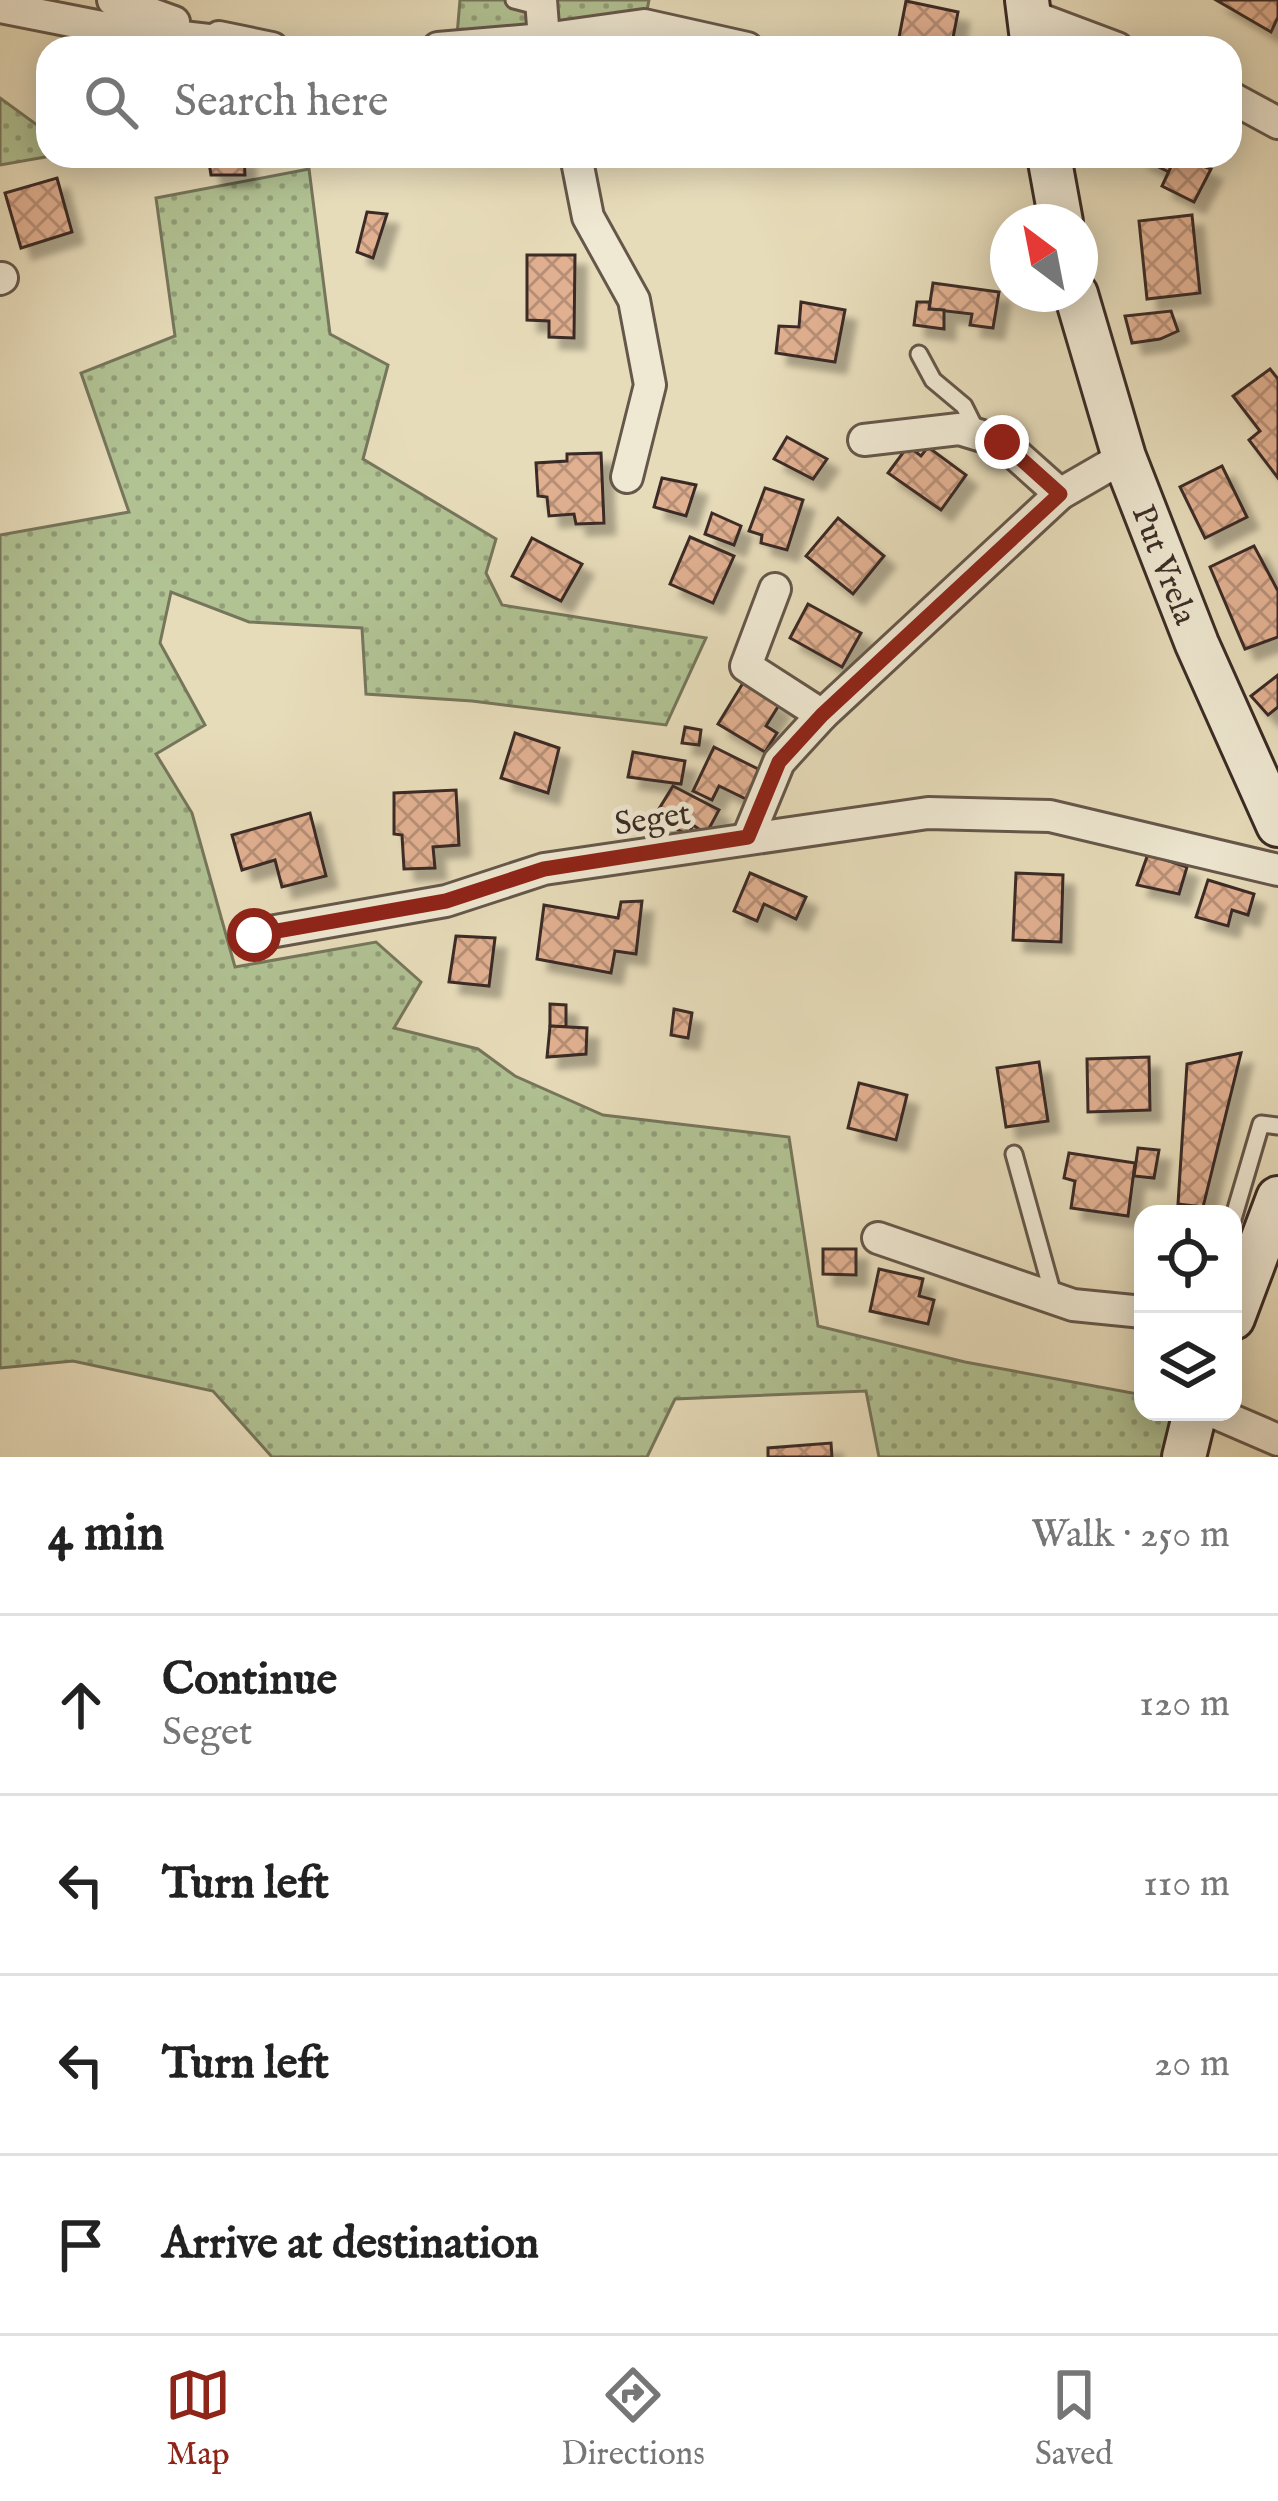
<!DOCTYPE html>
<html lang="en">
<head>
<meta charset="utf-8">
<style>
	:root { --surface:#fff; --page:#f6f6f6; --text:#222; --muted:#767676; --line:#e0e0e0; --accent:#8f2418 }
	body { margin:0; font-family:"IM FELL English",serif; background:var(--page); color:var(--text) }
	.controls { position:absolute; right:36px; bottom:36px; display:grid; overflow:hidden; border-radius:24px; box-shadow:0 6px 30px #0003 }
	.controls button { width:108px; height:108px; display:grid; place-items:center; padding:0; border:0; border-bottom:3px solid var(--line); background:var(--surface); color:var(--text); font:60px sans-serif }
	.compass { position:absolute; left:990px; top:204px; width:108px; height:108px; border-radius:50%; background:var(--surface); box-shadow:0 6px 30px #0003; rotate:328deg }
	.stop { position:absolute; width:36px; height:36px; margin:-27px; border:9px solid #8f2418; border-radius:50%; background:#fff }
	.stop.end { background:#8f2418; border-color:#fff; box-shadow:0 3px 12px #0008 }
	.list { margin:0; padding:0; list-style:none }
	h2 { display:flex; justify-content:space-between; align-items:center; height:156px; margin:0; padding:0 48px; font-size:51px }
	h2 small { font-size:39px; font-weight:400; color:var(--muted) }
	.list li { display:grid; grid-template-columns:78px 1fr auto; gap:36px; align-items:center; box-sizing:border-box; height:180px; padding:0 48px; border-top:3px solid var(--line) }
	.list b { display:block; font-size:45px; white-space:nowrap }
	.list p { margin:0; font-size:39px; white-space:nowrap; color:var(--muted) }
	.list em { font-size:39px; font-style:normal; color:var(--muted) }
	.icon { flex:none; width:66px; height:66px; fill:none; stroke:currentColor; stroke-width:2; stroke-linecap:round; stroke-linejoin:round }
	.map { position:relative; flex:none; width:1278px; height:1457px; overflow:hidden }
	.search { position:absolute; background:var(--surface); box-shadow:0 6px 30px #0003; left:36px; right:36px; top:36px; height:132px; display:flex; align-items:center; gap:30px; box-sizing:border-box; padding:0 42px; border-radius:36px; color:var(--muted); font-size:45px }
	.sheet { height:876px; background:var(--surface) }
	nav { display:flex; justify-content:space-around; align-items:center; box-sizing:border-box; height:168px; border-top:3px solid var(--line); background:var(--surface); font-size:33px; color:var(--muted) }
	nav a { display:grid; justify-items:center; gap:6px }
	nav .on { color:var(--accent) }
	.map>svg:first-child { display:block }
	.grass { fill:url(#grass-dots); stroke:#76765c; stroke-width:3 }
	.building { fill:url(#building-cross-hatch); stroke:#3a2b25; stroke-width:3; filter:url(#shadow) }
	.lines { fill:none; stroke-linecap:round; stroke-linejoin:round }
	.lane-casing { stroke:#65574a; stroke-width:21 }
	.street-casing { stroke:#65574a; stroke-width:36 }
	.secondary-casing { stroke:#3a2b25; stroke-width:48 }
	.lane { stroke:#efe8d2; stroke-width:15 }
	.street { stroke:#efe8d2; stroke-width:30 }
	.secondary { stroke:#efe8d2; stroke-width:42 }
	.route { stroke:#8f2418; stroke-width:15 }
	.labels { text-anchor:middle; stroke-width:10; stroke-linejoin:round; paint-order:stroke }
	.street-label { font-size:33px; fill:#3a2b25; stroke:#efe8d2 }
</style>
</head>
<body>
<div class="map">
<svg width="1278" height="1457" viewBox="0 0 1278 1457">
	<defs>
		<pattern id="grass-dots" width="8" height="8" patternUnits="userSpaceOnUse" patternTransform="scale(3)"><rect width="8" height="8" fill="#b1c293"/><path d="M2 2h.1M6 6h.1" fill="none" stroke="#919e78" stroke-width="1.8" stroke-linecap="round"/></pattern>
		<pattern id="building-cross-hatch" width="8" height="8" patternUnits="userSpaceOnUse" patternTransform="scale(3)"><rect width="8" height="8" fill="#e1b091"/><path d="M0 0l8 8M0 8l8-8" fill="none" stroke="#b78f76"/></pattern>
		<filter id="shadow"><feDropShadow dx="11" dy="11" stdDeviation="3" flood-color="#0004"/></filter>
	</defs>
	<rect width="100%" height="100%" fill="#e7dcba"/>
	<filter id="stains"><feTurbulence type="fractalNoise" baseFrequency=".00167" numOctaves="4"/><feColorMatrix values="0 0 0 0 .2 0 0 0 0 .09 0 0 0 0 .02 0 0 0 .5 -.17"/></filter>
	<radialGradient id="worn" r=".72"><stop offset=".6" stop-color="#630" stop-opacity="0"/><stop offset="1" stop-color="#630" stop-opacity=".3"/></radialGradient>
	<!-- grass -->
	<g class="grass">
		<polygon points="460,0 649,0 644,25 456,47"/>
		<polygon points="0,98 48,133 48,156 51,156 0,165"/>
		<polygon points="309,169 330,334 388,365 363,459 496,539 486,573 502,605 706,638 666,725 472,701 366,694 362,628 249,622 171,592 160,643 205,725 156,754 192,813 235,967 376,942 421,982 394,1028 478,1049 515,1076 603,1115 789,1137 818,1326 965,1362 1143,1395 1143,1412 1195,1412 1184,1457 879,1457 866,1391 675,1399 647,1457 272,1457 213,1391 73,1361 0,1368 0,535 129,512 81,373 175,336 156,198"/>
	</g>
	<!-- building -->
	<g class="building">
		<polygon points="1216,0 1278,0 1278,17 1271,32"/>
		<polygon points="906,1 958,12 951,48 897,48"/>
		<polygon points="208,156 244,156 245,175 211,175"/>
		<polygon points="1136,156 1176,156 1169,172"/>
		<polygon points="1176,156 1211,169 1194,202 1162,186"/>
		<polygon points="57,178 72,232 21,248 5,193"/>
		<polygon points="367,212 387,214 373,258 357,252"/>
		<polygon points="1192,215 1200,293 1147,299 1139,221"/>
		<polygon points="527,255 575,255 574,338 549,337 549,321 527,320"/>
		<polygon points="933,283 999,292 993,328 970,325 972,314 929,309"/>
		<polygon points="801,302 845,310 835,362 776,353 779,326 799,327"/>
		<polygon points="917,302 930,302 929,309 944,310 944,329 914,325"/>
		<polygon points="1171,311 1178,331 1160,339 1132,343 1125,316"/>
		<polygon points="1270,369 1278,379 1278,478 1249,440 1260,431 1233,396"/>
		<polygon points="787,437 827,459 813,479 774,459"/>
		<polygon points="908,446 921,456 928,447 966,475 941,510 888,473"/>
		<polygon points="601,453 604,523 576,524 574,514 549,516 547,497 538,496 536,463 567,461 567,454"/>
		<polygon points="1222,466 1247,517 1205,538 1180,487"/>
		<polygon points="662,478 696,485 686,516 654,507"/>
		<polygon points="765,488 803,500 787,550 761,543 762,535 749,531"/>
		<polygon points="712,513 741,526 734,545 705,534"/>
		<polygon points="838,518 884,556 853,594 806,556"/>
		<polygon points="690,537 734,556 713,603 670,584"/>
		<polygon points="532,538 582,564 561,601 512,576"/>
		<polygon points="1254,546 1278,591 1278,637 1245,649 1210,567"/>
		<polygon points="808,604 861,633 842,667 790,638"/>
		<polygon points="1278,675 1278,707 1268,715 1251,696"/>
		<polygon points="743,683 779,705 766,726 777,733 765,752 718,724"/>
		<polygon points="685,727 701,730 699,745 682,743"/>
		<polygon points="515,733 559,748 548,793 501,778"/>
		<polygon points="714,747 760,770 746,799 719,786 712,800 693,791"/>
		<polygon points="633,752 685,761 681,784 628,777"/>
		<polygon points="673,786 719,810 706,834 693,825 688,835 654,817"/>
		<polygon points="456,790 459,845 433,847 435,868 404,869 402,835 394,834 394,793"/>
		<polygon points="310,813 326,876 282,887 275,860 242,870 232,835"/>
		<polygon points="1148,854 1187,867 1179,894 1137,885"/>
		<polygon points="750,873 806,897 796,919 764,904 757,921 734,911"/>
		<polygon points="1016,873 1063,875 1061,942 1013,940"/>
		<polygon points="1208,880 1254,894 1248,915 1232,910 1228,926 1196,917"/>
		<polygon points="642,901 636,954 615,951 611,973 537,959 544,905 618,918 621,902"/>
		<polygon points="456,936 495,938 489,986 449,982"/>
		<polygon points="550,1004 566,1005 566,1027 550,1026"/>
		<polygon points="674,1009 692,1013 688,1038 671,1035"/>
		<polygon points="550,1026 587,1028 586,1054 547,1057"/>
		<polygon points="1241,1053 1203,1207 1178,1204 1187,1064"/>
		<polygon points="1149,1057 1150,1110 1088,1112 1087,1059"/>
		<polygon points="1039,1062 1048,1121 1006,1127 997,1068"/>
		<polygon points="859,1083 907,1095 896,1140 848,1128"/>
		<polygon points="1138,1148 1159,1150 1154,1178 1134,1176"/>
		<polygon points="1069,1153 1135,1163 1128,1216 1071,1208 1075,1181 1064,1178"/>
		<polygon points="823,1249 856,1249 856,1275 823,1274"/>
		<polygon points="879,1269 923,1279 919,1296 934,1300 928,1324 870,1311"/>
		<polygon points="831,1443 832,1457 768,1457 768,1448"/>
	</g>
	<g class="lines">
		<!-- lane casing -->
		<g class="lane-casing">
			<g id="lane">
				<polyline points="514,0 541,7"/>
				<polyline points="919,354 933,380 964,406 977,432"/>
				<polyline points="1014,1154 1054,1298"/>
				<polyline points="1233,1219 1261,1124 1278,1126"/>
			</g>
		</g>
		<!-- street casing -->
		<g class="street-casing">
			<g id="street">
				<polyline points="113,0 174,22"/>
				<polyline points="541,0 544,39"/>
				<polyline points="0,7 112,29 235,43"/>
				<polyline points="1029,15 1117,48"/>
				<polyline points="219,37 272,48"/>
				<polyline points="438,48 544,39 644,25 747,48"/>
				<polyline points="1230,97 1278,123"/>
				<polyline points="576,156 588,217 634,300 650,385 627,477"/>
				<polyline points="0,279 2,278"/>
				<polyline points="864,440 959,429 1002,442 1060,494"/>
				<polyline points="775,589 746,666 822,715"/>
				<polyline points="748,837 779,762 822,715 1060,494 1124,457"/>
				<polyline points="253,935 446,901 544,869 928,813 1050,816 1278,870"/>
				<polyline points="878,1238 1073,1305 1143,1312"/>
				<polyline points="1213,1412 1278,1440"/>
			</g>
		</g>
		<!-- secondary casing -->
		<g class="secondary-casing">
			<g id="secondary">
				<polyline points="1027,0 1033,48"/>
				<polyline points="1049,156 1061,222"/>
				<path id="s1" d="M1076,294L1124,457L1197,644L1278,825"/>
				<polyline points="1233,1318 1278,1198"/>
				<polyline points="1184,1457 1195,1412"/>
			</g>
		</g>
		<!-- lane -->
		<use href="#lane" class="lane"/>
		<!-- street -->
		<use href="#street" class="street"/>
		<!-- secondary -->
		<use href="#secondary" class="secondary"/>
	</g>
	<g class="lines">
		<!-- route -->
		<polyline class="route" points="254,935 446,901 544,869 748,837 779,762 822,715 1060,494 1002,442"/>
	</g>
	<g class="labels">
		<!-- street labels -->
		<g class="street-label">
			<text dy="12" stroke="none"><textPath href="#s1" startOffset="285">Put Vrela</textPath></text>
			<text transform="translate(652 817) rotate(-9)" y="12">Seget</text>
		</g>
	</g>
	<rect width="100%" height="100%" filter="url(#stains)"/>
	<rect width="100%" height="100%" fill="url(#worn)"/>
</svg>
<div class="controls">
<button><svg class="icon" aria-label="locate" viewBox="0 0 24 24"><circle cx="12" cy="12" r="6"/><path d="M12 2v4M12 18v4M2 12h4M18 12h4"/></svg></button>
<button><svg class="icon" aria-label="layers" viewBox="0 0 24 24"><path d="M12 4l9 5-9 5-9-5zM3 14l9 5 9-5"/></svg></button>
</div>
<svg class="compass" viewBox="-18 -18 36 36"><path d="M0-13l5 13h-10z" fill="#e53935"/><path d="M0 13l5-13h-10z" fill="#767676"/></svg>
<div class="stop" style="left:254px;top:935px"></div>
<div class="stop end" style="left:1002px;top:442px"></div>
<div class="search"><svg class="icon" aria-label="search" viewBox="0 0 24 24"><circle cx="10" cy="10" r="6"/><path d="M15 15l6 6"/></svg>Search here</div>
</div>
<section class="sheet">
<h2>4 min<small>Walk · 250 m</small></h2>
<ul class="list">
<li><svg class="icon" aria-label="ahead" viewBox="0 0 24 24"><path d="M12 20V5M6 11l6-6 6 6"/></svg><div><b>Continue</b><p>Seget</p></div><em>120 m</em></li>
<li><svg class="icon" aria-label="left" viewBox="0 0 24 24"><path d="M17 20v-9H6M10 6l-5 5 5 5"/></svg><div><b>Turn left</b></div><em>110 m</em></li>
<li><svg class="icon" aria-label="left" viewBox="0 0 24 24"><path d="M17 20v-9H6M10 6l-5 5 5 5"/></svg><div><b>Turn left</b></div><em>20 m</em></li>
<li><svg class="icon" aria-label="arrive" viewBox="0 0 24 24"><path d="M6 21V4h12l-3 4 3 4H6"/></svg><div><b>Arrive at destination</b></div></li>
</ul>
</section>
<nav>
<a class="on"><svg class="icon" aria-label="map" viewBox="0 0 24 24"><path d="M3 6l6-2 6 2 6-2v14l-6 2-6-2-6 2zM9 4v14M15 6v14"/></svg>Map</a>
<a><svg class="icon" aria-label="directions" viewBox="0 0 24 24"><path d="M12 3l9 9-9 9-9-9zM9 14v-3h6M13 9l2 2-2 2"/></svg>Directions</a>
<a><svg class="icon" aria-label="saved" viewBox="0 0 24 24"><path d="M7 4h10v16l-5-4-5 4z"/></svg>Saved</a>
</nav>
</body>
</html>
